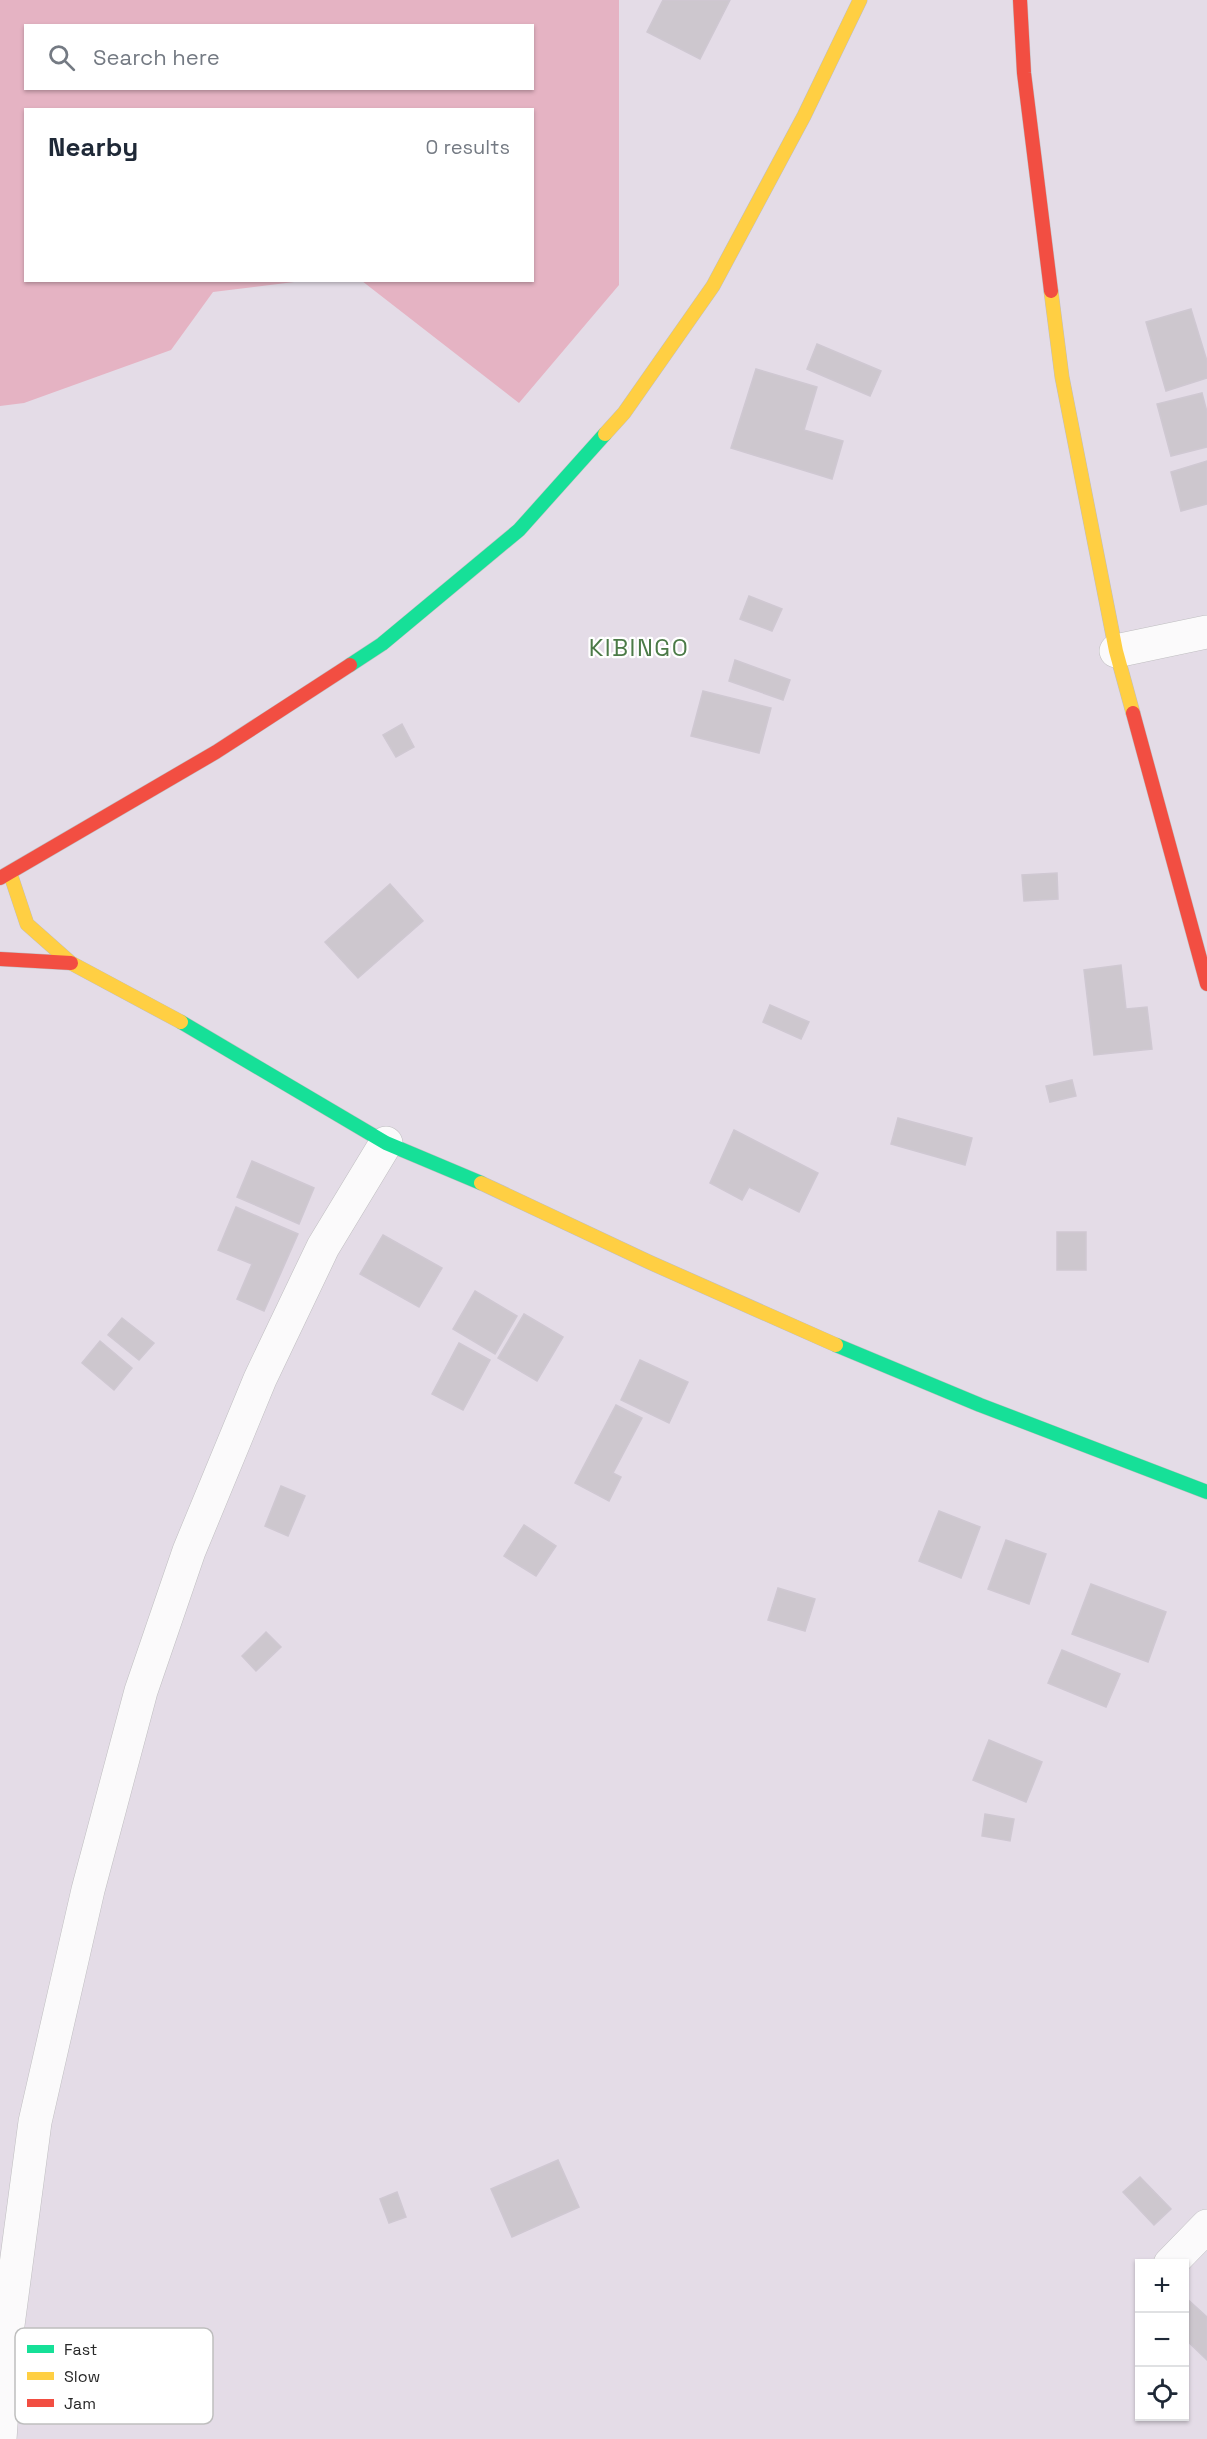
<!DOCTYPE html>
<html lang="en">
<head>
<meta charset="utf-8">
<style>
	:root { --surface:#fff; --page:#f2f2f3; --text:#1f2937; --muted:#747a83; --line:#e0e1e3 }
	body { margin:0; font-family:"Space Grotesk",sans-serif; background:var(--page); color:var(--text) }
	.controls { position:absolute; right:18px; bottom:18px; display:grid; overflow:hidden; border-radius:0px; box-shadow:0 2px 4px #0004 }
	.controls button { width:54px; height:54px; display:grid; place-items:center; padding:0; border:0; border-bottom:2px solid var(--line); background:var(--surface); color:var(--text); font:30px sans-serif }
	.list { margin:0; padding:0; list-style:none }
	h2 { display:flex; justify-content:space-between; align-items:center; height:78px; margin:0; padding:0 24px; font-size:26px }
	h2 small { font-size:20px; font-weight:400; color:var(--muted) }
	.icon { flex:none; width:33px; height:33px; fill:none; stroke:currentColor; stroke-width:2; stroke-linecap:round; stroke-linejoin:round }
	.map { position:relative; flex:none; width:1207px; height:2439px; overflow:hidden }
	.search { position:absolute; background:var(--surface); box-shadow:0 2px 4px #0004; left:24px; top:24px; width:510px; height:66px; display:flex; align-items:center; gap:15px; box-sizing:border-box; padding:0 21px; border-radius:0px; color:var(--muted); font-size:22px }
	.panel { position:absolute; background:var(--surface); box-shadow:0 2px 4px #0004; left:24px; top:108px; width:510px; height:174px; border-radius:0px }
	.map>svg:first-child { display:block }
	.green { fill:#e5b3c3; fill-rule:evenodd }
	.building { fill:#cdc7ce; stroke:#cfc8d2; stroke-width:1.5 }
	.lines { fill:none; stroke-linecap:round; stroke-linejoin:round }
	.street-casing { stroke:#bfbec0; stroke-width:34 }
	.fast-casing { stroke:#bfbec0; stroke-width:15 }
	.slow-casing { stroke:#bfbec0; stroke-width:15 }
	.jam-casing { stroke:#bfbec0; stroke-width:15 }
	.street { stroke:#fbfafb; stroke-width:33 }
	.fast { stroke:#16e098; stroke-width:14 }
	.slow { stroke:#ffcf43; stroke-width:14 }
	.jam { stroke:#f24e42; stroke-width:14 }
	.labels { text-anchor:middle; stroke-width:4.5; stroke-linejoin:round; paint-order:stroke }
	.quarter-label { font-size:24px; letter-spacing:1.5px; fill:#4b7a47; stroke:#fff }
	.key { fill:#fff; stroke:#bebebe; stroke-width:1.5 }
	.key-label { font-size:16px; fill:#282828 }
</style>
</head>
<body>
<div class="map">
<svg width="1207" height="2439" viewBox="0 0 1207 2439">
	<rect width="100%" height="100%" fill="#e4dce7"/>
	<!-- green -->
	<path class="green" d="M0,0H619V285L519,403L362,281L532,280V110H26V280L302,281L213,292L171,350L24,403L0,406ZM26,26H532V88H26Z"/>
	<!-- building -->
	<g class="building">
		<polygon points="663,0 730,0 700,59 647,32"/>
		<polygon points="1191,309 1207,361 1207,378 1166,391 1146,322"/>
		<polygon points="817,344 881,371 870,396 807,369"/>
		<polygon points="756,369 817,387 804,430 843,441 832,479 731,448"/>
		<polygon points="1202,393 1207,412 1207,447 1171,456 1157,404"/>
		<polygon points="1207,461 1207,504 1181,511 1171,472"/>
		<polygon points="749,596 782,609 772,631 740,619"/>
		<polygon points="735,660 790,680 783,700 729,681"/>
		<polygon points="703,691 771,708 759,753 691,736"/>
		<polygon points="402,724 414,747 396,757 383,735"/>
		<polygon points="1057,873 1058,899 1024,901 1022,875"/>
		<polygon points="390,884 423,921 358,978 325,942"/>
		<polygon points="1121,965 1126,1009 1147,1007 1152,1049 1094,1055 1084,970"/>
		<polygon points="770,1005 809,1022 801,1039 763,1022"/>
		<polygon points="1072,1080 1076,1096 1050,1102 1046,1086"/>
		<polygon points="898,1118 972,1138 965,1165 891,1144"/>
		<polygon points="734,1130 818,1173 799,1212 749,1187 742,1200 710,1183"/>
		<polygon points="252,1161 314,1188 299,1224 237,1197"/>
		<polygon points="236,1207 298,1234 264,1311 237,1299 252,1264 218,1250"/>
		<rect x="1057" y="1232" width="29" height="38"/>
		<polygon points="383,1235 442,1268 419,1307 360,1274"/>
		<polygon points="475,1291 517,1316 495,1354 453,1329"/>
		<polygon points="524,1314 563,1337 537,1381 498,1358"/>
		<polygon points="122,1318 154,1343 139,1360 108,1335"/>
		<polygon points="100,1341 132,1368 114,1390 82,1363"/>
		<polygon points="459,1343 490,1360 463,1410 432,1394"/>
		<polygon points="640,1360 688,1382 669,1423 621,1400"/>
		<polygon points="616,1405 642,1418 613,1473 621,1477 609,1501 575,1483"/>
		<polygon points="281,1486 305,1496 288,1536 265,1526"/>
		<polygon points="939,1511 980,1527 961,1578 919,1561"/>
		<polygon points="524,1525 556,1546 536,1576 504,1556"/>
		<polygon points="1006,1540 1046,1554 1029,1604 988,1589"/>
		<polygon points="1091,1584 1166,1612 1148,1662 1072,1634"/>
		<polygon points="778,1588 815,1599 805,1631 768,1620"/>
		<polygon points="266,1632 281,1647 256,1671 242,1656"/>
		<polygon points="1062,1650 1120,1674 1106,1707 1048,1683"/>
		<polygon points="989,1740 1042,1762 1026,1802 973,1780"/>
		<polygon points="985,1814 1014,1819 1010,1841 982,1836"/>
		<polygon points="558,2160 579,2207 512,2237 491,2189"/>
		<polygon points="1140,2177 1171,2209 1154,2225 1123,2192"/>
		<polygon points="397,2192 406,2217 389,2223 380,2199"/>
		<polygon points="1184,2296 1207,2317 1207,2360 1184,2338"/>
	</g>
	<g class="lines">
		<!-- street casing -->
		<g class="street-casing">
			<g id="street">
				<polyline points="1116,651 1207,632"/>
				<polyline points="1170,2264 1207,2226"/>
				<polyline points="0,2439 8,2325 35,2122 88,1890 141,1691 189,1551 260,1379 323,1247 386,1143"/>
			</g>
		</g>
		<!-- fast casing -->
		<g class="fast-casing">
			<g id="fast">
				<polyline points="350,665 382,644 519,530 605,434"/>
				<polyline points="181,1022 386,1143 481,1183"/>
				<polyline points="836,1345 980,1405 1207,1492"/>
			</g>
		</g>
		<!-- slow casing -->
		<g class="slow-casing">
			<g id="slow">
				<polyline points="1051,291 1062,377 1116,651 1133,713"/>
				<polyline points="605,434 624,413 713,286 804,116 860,0"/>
				<polyline points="10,873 27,924 71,963 181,1022"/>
				<polyline points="481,1183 649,1262 836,1345"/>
			</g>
		</g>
		<!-- jam casing -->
		<g class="jam-casing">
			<g id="jam">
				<polyline points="1020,0 1024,73 1051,291"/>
				<polyline points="1133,713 1207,984"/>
				<polyline points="0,878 216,752 350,665"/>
				<polyline points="0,959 71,963"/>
			</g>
		</g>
		<!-- street -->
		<use href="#street" class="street"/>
		<!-- fast -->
		<use href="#fast" class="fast"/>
		<!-- slow -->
		<use href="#slow" class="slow"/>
		<!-- jam -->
		<use href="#jam" class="jam"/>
	</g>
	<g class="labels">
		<!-- quarter labels -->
		<g class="quarter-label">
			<text x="639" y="656">KIBINGO</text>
		</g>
	</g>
	<!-- legend -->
	<rect x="15" y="2328" width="198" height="96" rx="9" class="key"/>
	<rect x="27" y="2345" width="27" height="8" fill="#16e098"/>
	<rect x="27" y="2372" width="27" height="8" fill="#ffcf43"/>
	<rect x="27" y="2399" width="27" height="8" fill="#f24e42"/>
	<g class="key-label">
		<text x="64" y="2355">Fast</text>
		<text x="64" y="2382">Slow</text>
		<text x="64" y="2409">Jam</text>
	</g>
</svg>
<div class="controls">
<button>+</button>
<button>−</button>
<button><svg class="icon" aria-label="locate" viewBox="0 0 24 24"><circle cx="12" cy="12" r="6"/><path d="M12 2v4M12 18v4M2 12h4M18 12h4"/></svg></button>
</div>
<div class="search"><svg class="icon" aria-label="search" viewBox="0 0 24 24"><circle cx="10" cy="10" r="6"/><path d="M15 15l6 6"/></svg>Search here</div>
<section class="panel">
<h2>Nearby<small>0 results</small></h2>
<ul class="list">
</ul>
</section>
</div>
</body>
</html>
